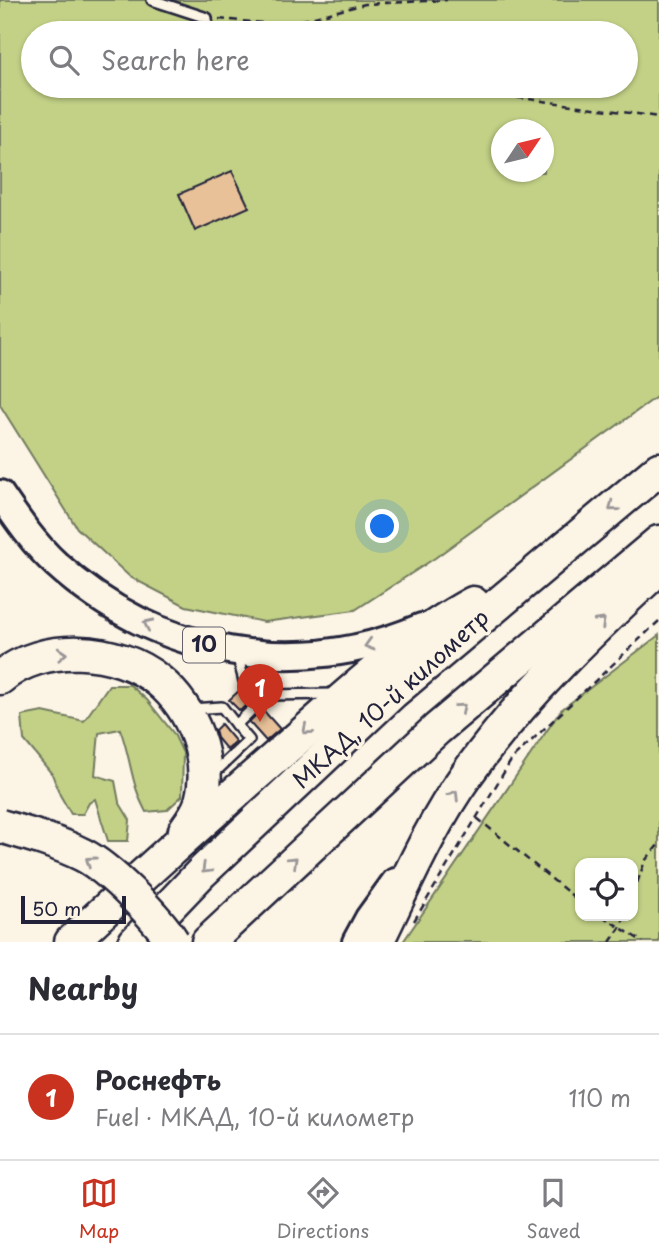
<!DOCTYPE html>
<html lang="en">
<head>
<meta charset="utf-8">
<style>
	:root { --surface:#fff; --page:#f7f7f7; --text:#2b2b33; --muted:#7c7c81; --line:#e1e1e2; --accent:#c8321e }
	body { margin:0; font-family:"Playpen Sans",sans-serif; background:var(--page); color:var(--text) }
	.controls { position:absolute; right:21px; bottom:21px; display:grid; overflow:hidden; border-radius:14px; box-shadow:0 2px 5px #0004 }
	.controls button { width:63px; height:63px; display:grid; place-items:center; padding:0; border:0; border-bottom:2px solid var(--line); background:var(--surface); color:var(--text); font:35px sans-serif }
	.compass { position:absolute; left:491px; top:119px; width:63px; height:63px; border-radius:50%; background:var(--surface); box-shadow:0 2px 5px #0004; rotate:55deg }
	.scale { position:absolute; left:21px; bottom:18px; width:105px; box-sizing:border-box; padding-left:7px; border:4px solid #22223b; border-top:0; font-size:19px; line-height:24px; white-space:nowrap; color:#22223b; -webkit-text-stroke:5px #fcf5e5; paint-order:stroke }
	.you { position:absolute; left:383px; top:527px; width:24px; height:24px; margin:-18px; border:5px solid #fff; border-radius:50%; background:#1a73e8; box-shadow:0 0 0 10px #1a73e833 }
	.badge { display:grid; place-items:center; width:46px; height:46px; border-radius:50%; background:var(--accent); color:#fff; font-size:23px; font-weight:700 }
	.pin { position:absolute; translate:-50% -58px; filter:drop-shadow(0 2px 4px #0008) }
	.pin::after { content:''; position:absolute; top:37px; width:24px; height:21px; background:inherit; clip-path:polygon(0 0,100% 0,50% 100%) }
	.list { margin:0; padding:0; list-style:none }
	h2 { display:flex; justify-content:space-between; align-items:center; height:91px; margin:0; padding:0 28px; font-size:30px }
	h2 small { font-size:23px; font-weight:400; color:var(--muted) }
	.list li { display:grid; grid-template-columns:46px 1fr auto; gap:21px; align-items:center; box-sizing:border-box; height:126px; padding:0 28px; border-top:2px solid var(--line) }
	.list b { display:block; font-size:26px; white-space:nowrap }
	.list p { margin:0; font-size:23px; white-space:nowrap; color:var(--muted) }
	.list em { font-size:23px; font-style:normal; color:var(--muted) }
	.icon { flex:none; width:38px; height:38px; fill:none; stroke:currentColor; stroke-width:2; stroke-linecap:round; stroke-linejoin:round }
	.map { position:relative; flex:none; width:659px; height:942px; overflow:hidden }
	.search { position:absolute; background:var(--surface); box-shadow:0 2px 5px #0004; left:21px; right:21px; top:21px; height:77px; display:flex; align-items:center; gap:18px; box-sizing:border-box; padding:0 24px; border-radius:38px; color:var(--muted); font-size:26px }
	.sheet { height:217px; background:var(--surface) }
	nav { display:flex; justify-content:space-around; align-items:center; box-sizing:border-box; height:98px; border-top:2px solid var(--line); background:var(--surface); font-size:19px; color:var(--muted) }
	nav a { display:grid; justify-items:center; gap:4px }
	nav .on { color:var(--accent) }
	.map>svg:first-child { display:block }
	.green { fill:#c2d186; stroke:#727a60; stroke-width:2; fill-rule:evenodd }
	.building { fill:#e8c198; stroke:#22223b; stroke-width:2 }
	.lines { fill:none; stroke-linecap:round; stroke-linejoin:round }
	.lane-casing { stroke:#22223b; stroke-width:14 }
	.primary-casing { stroke:#22223b; stroke-width:32 }
	.highway-casing { stroke:#22223b; stroke-width:37 }
	.path { stroke:#22223b; stroke-width:2.5; stroke-dasharray:7 5; stroke-linecap:butt }
	.lane { stroke:#fcf5e5; stroke-width:9 }
	.primary { stroke:#fcf5e5; stroke-width:26 }
	.highway { stroke:#fcf5e5; stroke-width:32 }
	.highway-bridge-casing { stroke:#22223b; stroke-width:37; stroke-linecap:butt }
	.highway-bridge { stroke:#fcf5e5; stroke-width:32 }
	.oneway { stroke:#9a9698 }
	.labels { text-anchor:middle; stroke-width:7; stroke-linejoin:round; paint-order:stroke }
	.shield { fill:#fcf5e5; stroke:#63616e; stroke-width:2 }
	.shield-label { font-size:21px; font-weight:bold; fill:#22223b }
	.street-label { font-size:23px; fill:#22223b; stroke:#fcf5e5 }
</style>
</head>
<body>
<div class="map">
<svg width="659" height="942" viewBox="0 0 659 942">
	<rect width="100%" height="100%" fill="#fcf5e5"/>
	<filter id="ink" filterUnits="userSpaceOnUse"><feTurbulence type="fractalNoise" baseFrequency=".0143" numOctaves="2"/><feDisplacementMap in="SourceGraphic" scale="14" xChannelSelector="R" yChannelSelector="G"/><feConvolveMatrix kernelMatrix="1 2 1 2 8 2 1 2 1" color-interpolation-filters="sRGB"/></filter>
	<g filter="url(#ink)">
		<!-- green -->
		<g class="green">
			<path d="M0,0H659V395L435,558L355,610L264,622L186,606L130,577L77,528L0,405ZM33,33H626V86H33ZM502,130H544V172H502Z"/>
			<path d="M659,635V942H403L561,710ZM633,863V916H580V863Z"/>
			<path d="M109,685H130L147,700L174,734L183,753L182,796L167,810L146,812C131,785 131,758 120,729L99,733L95,775L115,781L119,802L130,820L128,841H108L95,799L89,803L83,814H71L60,795L52,774L24,740L22,716L43,712L84,721Z"/>
		</g>
		<!-- building -->
		<g class="building">
			<polygon points="232,171 249,207 195,231 179,194"/>
			<polygon points="241,689 251,700 240,711 229,700"/>
			<polygon points="262,709 280,729 266,741 249,722"/>
			<polygon points="221,724 236,742 227,750 217,738 215,730"/>
		</g>
		<g class="lines">
			<!-- lane casing -->
			<g class="lane-casing">
				<g id="lane">
					<polyline points="152,0 207,18 208,33"/>
					<polyline points="210,86 210,87"/>
					<polyline points="237,654 244,681 263,699"/>
					<polyline points="191,709 222,707 236,725"/>
					<polyline points="213,774 249,740 236,725 267,695 336,694"/>
				</g>
			</g>
			<!-- primary casing -->
			<g class="primary-casing">
				<g id="primary">
					<path d="M0,494C17,519 34,544 56,564C157,656 297,681 422,627"/>
					<polyline points="356,942 369,918 395,882"/>
				</g>
			</g>
			<!-- highway casing -->
			<g class="highway-casing">
				<g id="highway">
					<path d="M0,678C42,642 117,646 159,681C193,709 213,760 201,802C198,812 191,822 185,830"/>
					<path d="M71,942C146,871 223,803 300,736C355,688 410,637 473,603"/>
					<polyline points="135,942 202,872 392,693 659,469"/>
					<polyline points="208,942 437,729 659,542"/>
					<path d="M377,942C405,885 430,826 467,774C522,697 590,632 659,568"/>
				</g>
			</g>
			<!-- path -->
			<g class="path">
				<polyline points="219,19 284,25 365,4 447,0"/>
				<polyline points="284,25 303,33"/>
				<polyline points="434,86 659,117"/>
				<polyline points="477,818 580,902"/>
				<polyline points="633,894 645,861 659,844"/>
				<polyline points="602,916 643,942"/>
				<polyline points="414,921 512,759 659,621"/>
				<polyline points="610,942 620,928 625,916"/>
			</g>
			<!-- lane -->
			<use href="#lane" class="lane"/>
			<!-- primary -->
			<use href="#primary" class="primary"/>
			<!-- highway -->
			<use href="#highway" class="highway"/>
			<!-- highway-bridge casing -->
			<g class="highway-bridge-casing">
				<path id="highway-bridge" d="M0,826C28,834 57,842 83,855C109,868 157,917 173,942"/>
			</g>
			<!-- highway-bridge -->
			<use href="#highway-bridge" class="highway-bridge"/>
		</g>
		<!-- one-way arrows -->
		<defs><path id="oneway-chevron" d="M-2-3.5L2.5 0L-2 3.5" fill="none" stroke-width="1.6" stroke-linecap="round" stroke-linejoin="round" transform="scale(1.75)"/></defs>
		<g class="oneway">
			<use href="#oneway-chevron" transform="translate(613 507) rotate(141)"/>
			<use href="#oneway-chevron" transform="translate(601 622) rotate(-44)"/>
			<use href="#oneway-chevron" transform="translate(148 624) rotate(-155)"/>
			<use href="#oneway-chevron" transform="translate(369 645) rotate(164)"/>
			<use href="#oneway-chevron" transform="translate(62 654) rotate(-3)"/>
			<use href="#oneway-chevron" transform="translate(461 708) rotate(-40)"/>
			<use href="#oneway-chevron" transform="translate(307 730) rotate(139)"/>
			<use href="#oneway-chevron" transform="translate(454 795) rotate(-58)"/>
			<use href="#oneway-chevron" transform="translate(90 861) rotate(-145)"/>
			<use href="#oneway-chevron" transform="translate(293 861) rotate(-43)"/>
			<use href="#oneway-chevron" transform="translate(206 869) rotate(136)"/>
		</g>
	</g>
	<g class="labels">
		<!-- shield labels -->
		<rect class="shield" x="183" y="627.5" width="42" height="35" rx="5"/>
		<g class="shield-label">
			<text x="204" y="652">10</text>
		</g>
		<!-- street labels -->
		<g class="street-label">
			<text transform="translate(391 699) rotate(-42)" y="8">МКАД, 10-й километр</text>
		</g>
	</g>
</svg>
<div class="controls">
<button><svg class="icon" aria-label="locate" viewBox="0 0 24 24"><circle cx="12" cy="12" r="6"/><path d="M12 2v4M12 18v4M2 12h4M18 12h4"/></svg></button>
</div>
<svg class="compass" viewBox="-18 -18 36 36"><path d="M0-13l5 13h-10z" fill="#e53935"/><path d="M0 13l5-13h-10z" fill="#7c7c81"/></svg>
<div class="scale">50 m</div>
<div class="you"></div>
<div class="pin badge" style="left:260px;top:722px">1</div>
<div class="search"><svg class="icon" aria-label="search" viewBox="0 0 24 24"><circle cx="10" cy="10" r="6"/><path d="M15 15l6 6"/></svg>Search here</div>
</div>
<section class="sheet">
<h2>Nearby<small></small></h2>
<ul class="list">
<li><span class="badge">1</span><div><b>Роснефть</b><p>Fuel · МКАД, 10-й километр</p></div><em>110 m</em></li>
</ul>
</section>
<nav>
<a class="on"><svg class="icon" aria-label="map" viewBox="0 0 24 24"><path d="M3 6l6-2 6 2 6-2v14l-6 2-6-2-6 2zM9 4v14M15 6v14"/></svg>Map</a>
<a><svg class="icon" aria-label="directions" viewBox="0 0 24 24"><path d="M12 3l9 9-9 9-9-9zM9 14v-3h6M13 9l2 2-2 2"/></svg>Directions</a>
<a><svg class="icon" aria-label="saved" viewBox="0 0 24 24"><path d="M7 4h10v16l-5-4-5 4z"/></svg>Saved</a>
</nav>
</body>
</html>
